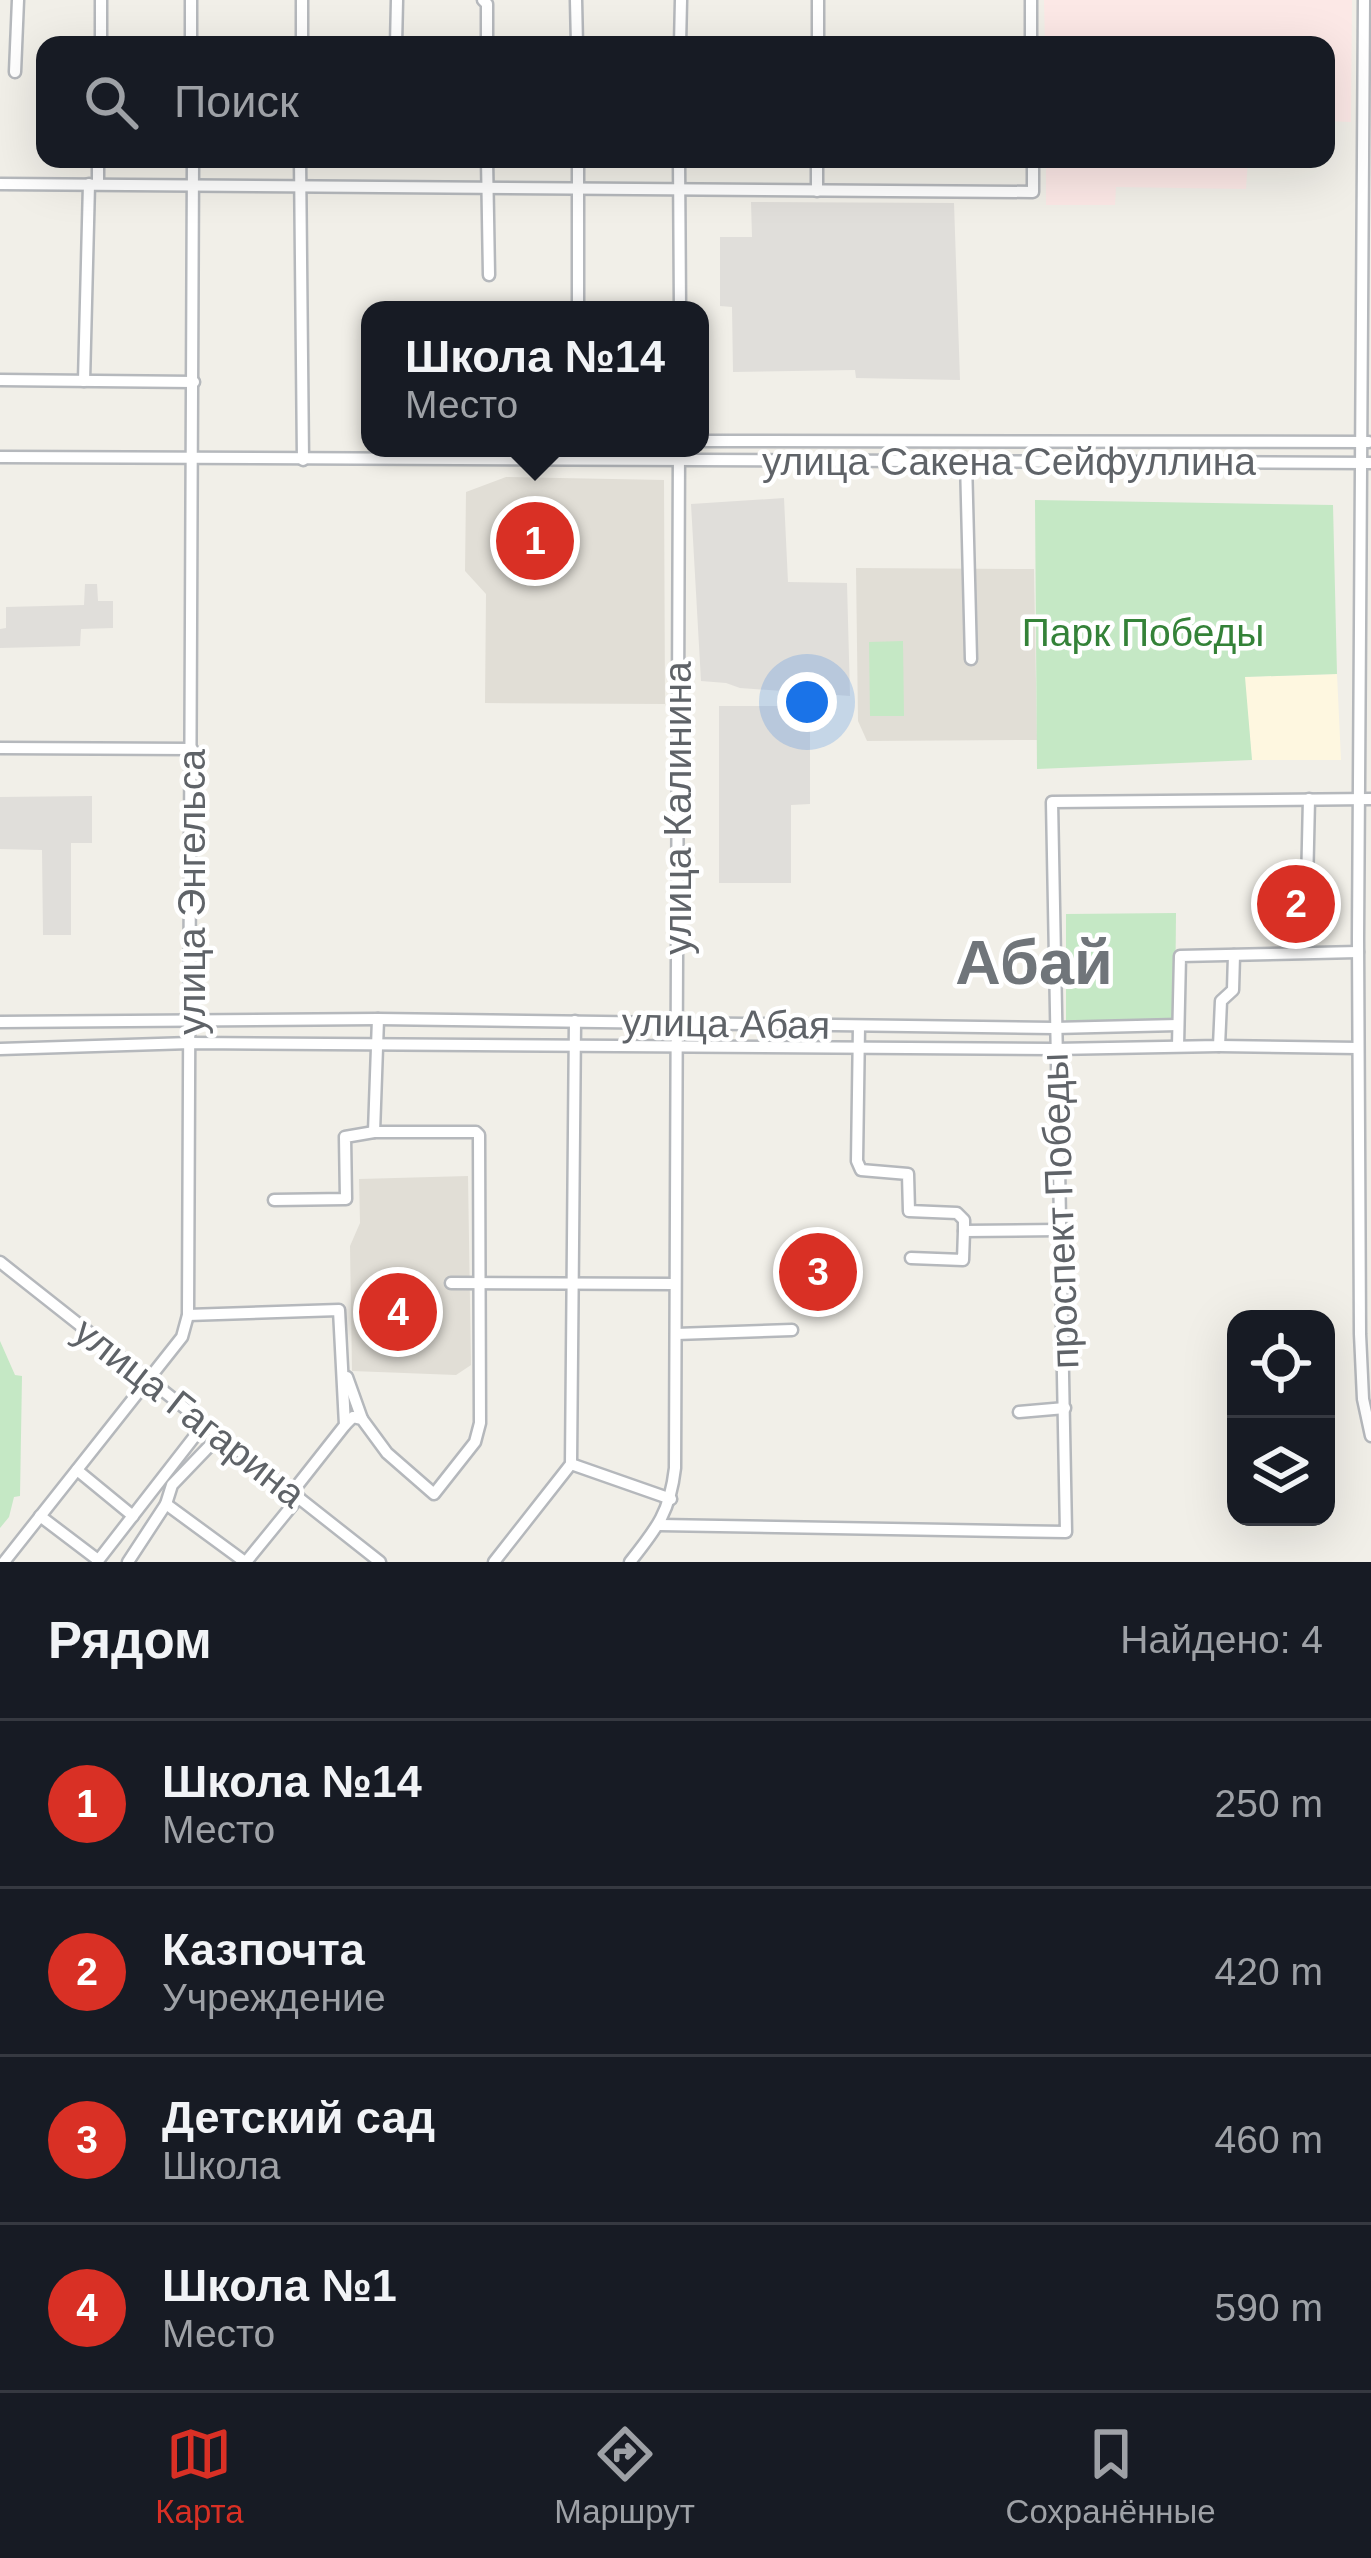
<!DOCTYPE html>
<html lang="ru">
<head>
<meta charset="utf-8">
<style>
	:root { --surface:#171b24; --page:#20242c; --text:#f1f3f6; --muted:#9ea1a6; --line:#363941; --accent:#d93025 }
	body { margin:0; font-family:Arial,sans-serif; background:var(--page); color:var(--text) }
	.controls { position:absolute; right:36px; bottom:36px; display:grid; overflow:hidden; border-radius:24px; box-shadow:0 12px 48px #0002 }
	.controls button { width:108px; height:108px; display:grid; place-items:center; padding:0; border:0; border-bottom:3px solid var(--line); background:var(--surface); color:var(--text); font:60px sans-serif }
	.you { position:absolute; left:807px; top:702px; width:42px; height:42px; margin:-30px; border:9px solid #fff; border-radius:50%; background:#1a73e8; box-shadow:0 0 0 18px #1a73e833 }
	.badge { display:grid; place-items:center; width:78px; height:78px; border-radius:50%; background:var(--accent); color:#fff; font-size:39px; font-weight:700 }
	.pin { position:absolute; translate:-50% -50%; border:6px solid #fff; box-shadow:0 3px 12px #0006 }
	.popup { position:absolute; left:361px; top:301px; width:348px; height:156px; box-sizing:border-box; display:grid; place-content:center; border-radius:24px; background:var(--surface); filter:drop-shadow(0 3px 9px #0005); font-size:39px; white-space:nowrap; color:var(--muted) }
	.popup b { font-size:45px; color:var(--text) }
	.popup::after { content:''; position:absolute; left:50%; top:100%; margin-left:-24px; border:24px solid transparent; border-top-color:var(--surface) }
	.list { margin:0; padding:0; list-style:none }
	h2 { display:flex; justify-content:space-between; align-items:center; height:156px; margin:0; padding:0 48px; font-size:51px }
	h2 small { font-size:39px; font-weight:400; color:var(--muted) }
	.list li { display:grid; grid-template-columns:78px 1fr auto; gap:36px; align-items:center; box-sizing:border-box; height:168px; padding:0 48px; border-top:3px solid var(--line) }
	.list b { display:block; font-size:45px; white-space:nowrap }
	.list p { margin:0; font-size:39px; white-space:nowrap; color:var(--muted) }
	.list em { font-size:39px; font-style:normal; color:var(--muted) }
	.icon { flex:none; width:66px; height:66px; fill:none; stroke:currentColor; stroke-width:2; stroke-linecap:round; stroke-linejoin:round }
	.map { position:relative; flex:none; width:1371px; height:1562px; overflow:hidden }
	.search { position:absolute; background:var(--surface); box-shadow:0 12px 48px #0002; left:36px; right:36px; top:36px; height:132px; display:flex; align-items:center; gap:30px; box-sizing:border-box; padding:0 42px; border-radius:24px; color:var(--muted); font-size:45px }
	.sheet { height:828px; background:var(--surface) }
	nav { display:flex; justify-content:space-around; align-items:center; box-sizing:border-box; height:168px; border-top:3px solid var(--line); background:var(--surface); font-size:33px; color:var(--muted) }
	nav a { display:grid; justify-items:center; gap:6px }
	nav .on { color:var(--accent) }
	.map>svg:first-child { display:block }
	.commercial { fill:#fef7e0 }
	.industrial { fill:#e0deda }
	.education { fill:#e1ded6 }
	.medical { fill:#fce8e6 }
	.green { fill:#c5e8c5 }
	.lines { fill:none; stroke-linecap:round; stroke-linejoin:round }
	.minor-casing { stroke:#b5b8bc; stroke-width:15 }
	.minor { stroke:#fff; stroke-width:10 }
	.labels { text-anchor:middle; stroke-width:9; stroke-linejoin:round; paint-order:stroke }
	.street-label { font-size:39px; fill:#5f6368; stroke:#fff }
	.park-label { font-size:39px; fill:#348238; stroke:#fff }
	.town-label { font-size:63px; font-weight:bold; fill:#70757a; stroke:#fff }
</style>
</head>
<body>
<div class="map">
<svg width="1371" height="1562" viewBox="0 0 1371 1562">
	<rect width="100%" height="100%" fill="#f1efe8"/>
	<!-- commercial -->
	<polygon class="commercial" points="1337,674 1341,760 1252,760 1244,677"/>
	<!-- industrial -->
	<g class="industrial">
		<polygon points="751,202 954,203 960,380 856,378 855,370 733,372 732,307 720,306 720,237 752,237"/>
		<polygon points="784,498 788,582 847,583 850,696 740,688 726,683 701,681 691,504"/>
		<polygon points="85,584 97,584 98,601 113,601 113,628 81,629 80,646 0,648 0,629 6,628 6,607 84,605"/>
		<polygon points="719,706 810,706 810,804 791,805 791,883 719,883"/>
		<polygon points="92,796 92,843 71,843 71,935 43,935 42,850 0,849 0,797"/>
	</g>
	<!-- education -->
	<g class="education">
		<polygon points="506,477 664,480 665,704 485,703 486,594 465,571 466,492"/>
		<polygon points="856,568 1034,569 1037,740 867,741 858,721"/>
		<polygon points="468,1176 471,1365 456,1375 352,1371 350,1246 360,1223 359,1179"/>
	</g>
	<!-- medical -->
	<g class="medical">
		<polygon points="1044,0 1352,0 1351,122 1326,121 1326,45 1045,45"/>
		<polygon points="1046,159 1248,159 1246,189 1116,187 1115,205 1046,205"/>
	</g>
	<!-- green -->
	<g class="green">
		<polygon points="1035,500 1333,505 1337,674 1245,677 1252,760 1037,769"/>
		<polygon points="903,641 904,716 870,716 869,642"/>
		<polygon points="1176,913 1175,1021 1066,1021 1066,914"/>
		<polygon points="0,1341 15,1375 22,1376 20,1496 14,1497 9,1517 0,1528"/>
	</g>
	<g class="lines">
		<!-- minor casing -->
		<g class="minor-casing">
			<g id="minor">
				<polyline points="101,0 101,45"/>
				<polyline points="191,0 191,45"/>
				<polyline points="483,0 487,4 487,45"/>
				<polyline points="576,0 577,45"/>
				<polyline points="1031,0 1031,45"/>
				<polyline points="1364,0 1358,939 1360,1334 1363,1399 1371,1436"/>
				<polyline points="302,45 302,0"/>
				<polyline points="396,45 397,0"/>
				<polyline points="680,45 681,0"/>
				<polyline points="818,45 818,0"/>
				<polyline points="15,72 18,0"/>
				<polyline points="300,159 303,460"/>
				<polyline points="487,159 489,275"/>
				<polyline points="578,159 578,310"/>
				<polyline points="679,159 680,310"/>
				<polyline points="0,184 1033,192 1033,159"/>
				<polyline points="98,184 98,159"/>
				<polyline points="817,191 817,159"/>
				<polyline points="0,380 194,382"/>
				<polyline points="84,381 89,184"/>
				<polyline points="700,441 1369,442"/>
				<polyline points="0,457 1371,463"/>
				<polyline points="966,461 971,659"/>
				<polyline points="0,748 192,749"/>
				<polyline points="1287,931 1306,931 1309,799"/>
				<polyline points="0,1022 378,1019 1054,1028 1178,1025"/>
				<polyline points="859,1026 857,1161 861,1170 908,1174 909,1211 957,1213 964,1220 964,1231 1060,1230"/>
				<polyline points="1178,1046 1180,956 1358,952"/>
				<polyline points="1219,1046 1358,1048"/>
				<polyline points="0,1049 190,1043 1054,1049 1219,1046 1221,1001 1233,990 1234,955"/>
				<polyline points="274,1200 346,1199 345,1137 374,1132"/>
				<polyline points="911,1258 963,1260 964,1231"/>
				<polyline points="0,1262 380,1562"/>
				<polyline points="451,1283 675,1284"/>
				<polyline points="188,1315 339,1310 345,1425 293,1491"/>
				<polyline points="676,1334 792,1330"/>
				<polyline points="347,1377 362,1419"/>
				<polyline points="1019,1412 1065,1408"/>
				<polyline points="345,1425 353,1417 362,1419 387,1453 434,1494 475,1442 480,1423 479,1135 476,1132 374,1132 378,1019"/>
				<polyline points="571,1464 671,1499"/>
				<polyline points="77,1470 133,1516"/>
				<polyline points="166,1504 245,1562"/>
				<polyline points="40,1516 98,1560"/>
				<polyline points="660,1525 1066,1532 1052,802 1371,799"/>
				<polyline points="4,1562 182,1337 188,1315 193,159"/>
				<polyline points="97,1562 205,1423"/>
				<polyline points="128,1562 166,1504 172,1485 220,1435"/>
				<polyline points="246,1562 299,1497"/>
				<polyline points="494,1562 571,1464 575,1021"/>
				<path d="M630,1562C657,1528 670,1512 675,1468L679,448"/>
			</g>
		</g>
		<!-- minor -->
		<use href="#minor" class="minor"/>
	</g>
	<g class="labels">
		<!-- street labels -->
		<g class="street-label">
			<text x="1009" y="475">улица Сакена Сейфуллина</text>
			<text transform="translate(677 808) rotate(-90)" y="14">улица Калинина</text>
			<text transform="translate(191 892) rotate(-90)" y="14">улица Энгельса</text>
			<text transform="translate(726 1023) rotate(1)" y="14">улица Абая</text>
			<text transform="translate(1059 1211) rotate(-92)" y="14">проспект Победы</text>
			<text transform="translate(190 1412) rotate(38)" y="14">улица Гагарина</text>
		</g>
		<!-- park labels -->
		<g class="park-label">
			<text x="1143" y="646">Парк Победы</text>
		</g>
		<!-- town labels -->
		<g class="town-label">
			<text x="1034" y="984">Абай</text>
		</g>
	</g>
</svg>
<div class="controls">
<button><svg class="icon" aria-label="locate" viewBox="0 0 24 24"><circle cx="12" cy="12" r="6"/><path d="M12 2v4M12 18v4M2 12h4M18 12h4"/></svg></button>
<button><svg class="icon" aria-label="layers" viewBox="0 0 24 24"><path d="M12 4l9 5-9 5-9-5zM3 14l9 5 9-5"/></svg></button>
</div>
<div class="you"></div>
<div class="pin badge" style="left:535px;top:541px">1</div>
<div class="popup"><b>Школа №14</b>Место</div>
<div class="pin badge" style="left:1296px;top:904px">2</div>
<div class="pin badge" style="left:818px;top:1272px">3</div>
<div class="pin badge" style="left:398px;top:1312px">4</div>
<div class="search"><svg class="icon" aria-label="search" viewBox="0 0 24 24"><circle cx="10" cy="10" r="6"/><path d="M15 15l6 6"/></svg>Поиск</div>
</div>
<section class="sheet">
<h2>Рядом<small>Найдено: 4</small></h2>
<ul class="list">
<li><span class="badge">1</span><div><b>Школа №14</b><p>Место</p></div><em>250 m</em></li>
<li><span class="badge">2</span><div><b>Казпочта</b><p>Учреждение</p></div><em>420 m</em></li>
<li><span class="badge">3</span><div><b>Детский сад</b><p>Школа</p></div><em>460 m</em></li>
<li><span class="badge">4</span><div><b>Школа №1</b><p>Место</p></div><em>590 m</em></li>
</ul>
</section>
<nav>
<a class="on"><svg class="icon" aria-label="map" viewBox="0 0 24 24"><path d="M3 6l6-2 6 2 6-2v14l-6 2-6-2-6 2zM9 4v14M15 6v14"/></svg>Карта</a>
<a><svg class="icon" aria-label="directions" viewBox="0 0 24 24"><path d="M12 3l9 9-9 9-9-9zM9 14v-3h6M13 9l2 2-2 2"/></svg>Маршрут</a>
<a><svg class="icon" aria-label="saved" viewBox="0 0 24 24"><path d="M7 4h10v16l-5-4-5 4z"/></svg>Сохранённые</a>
</nav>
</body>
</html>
